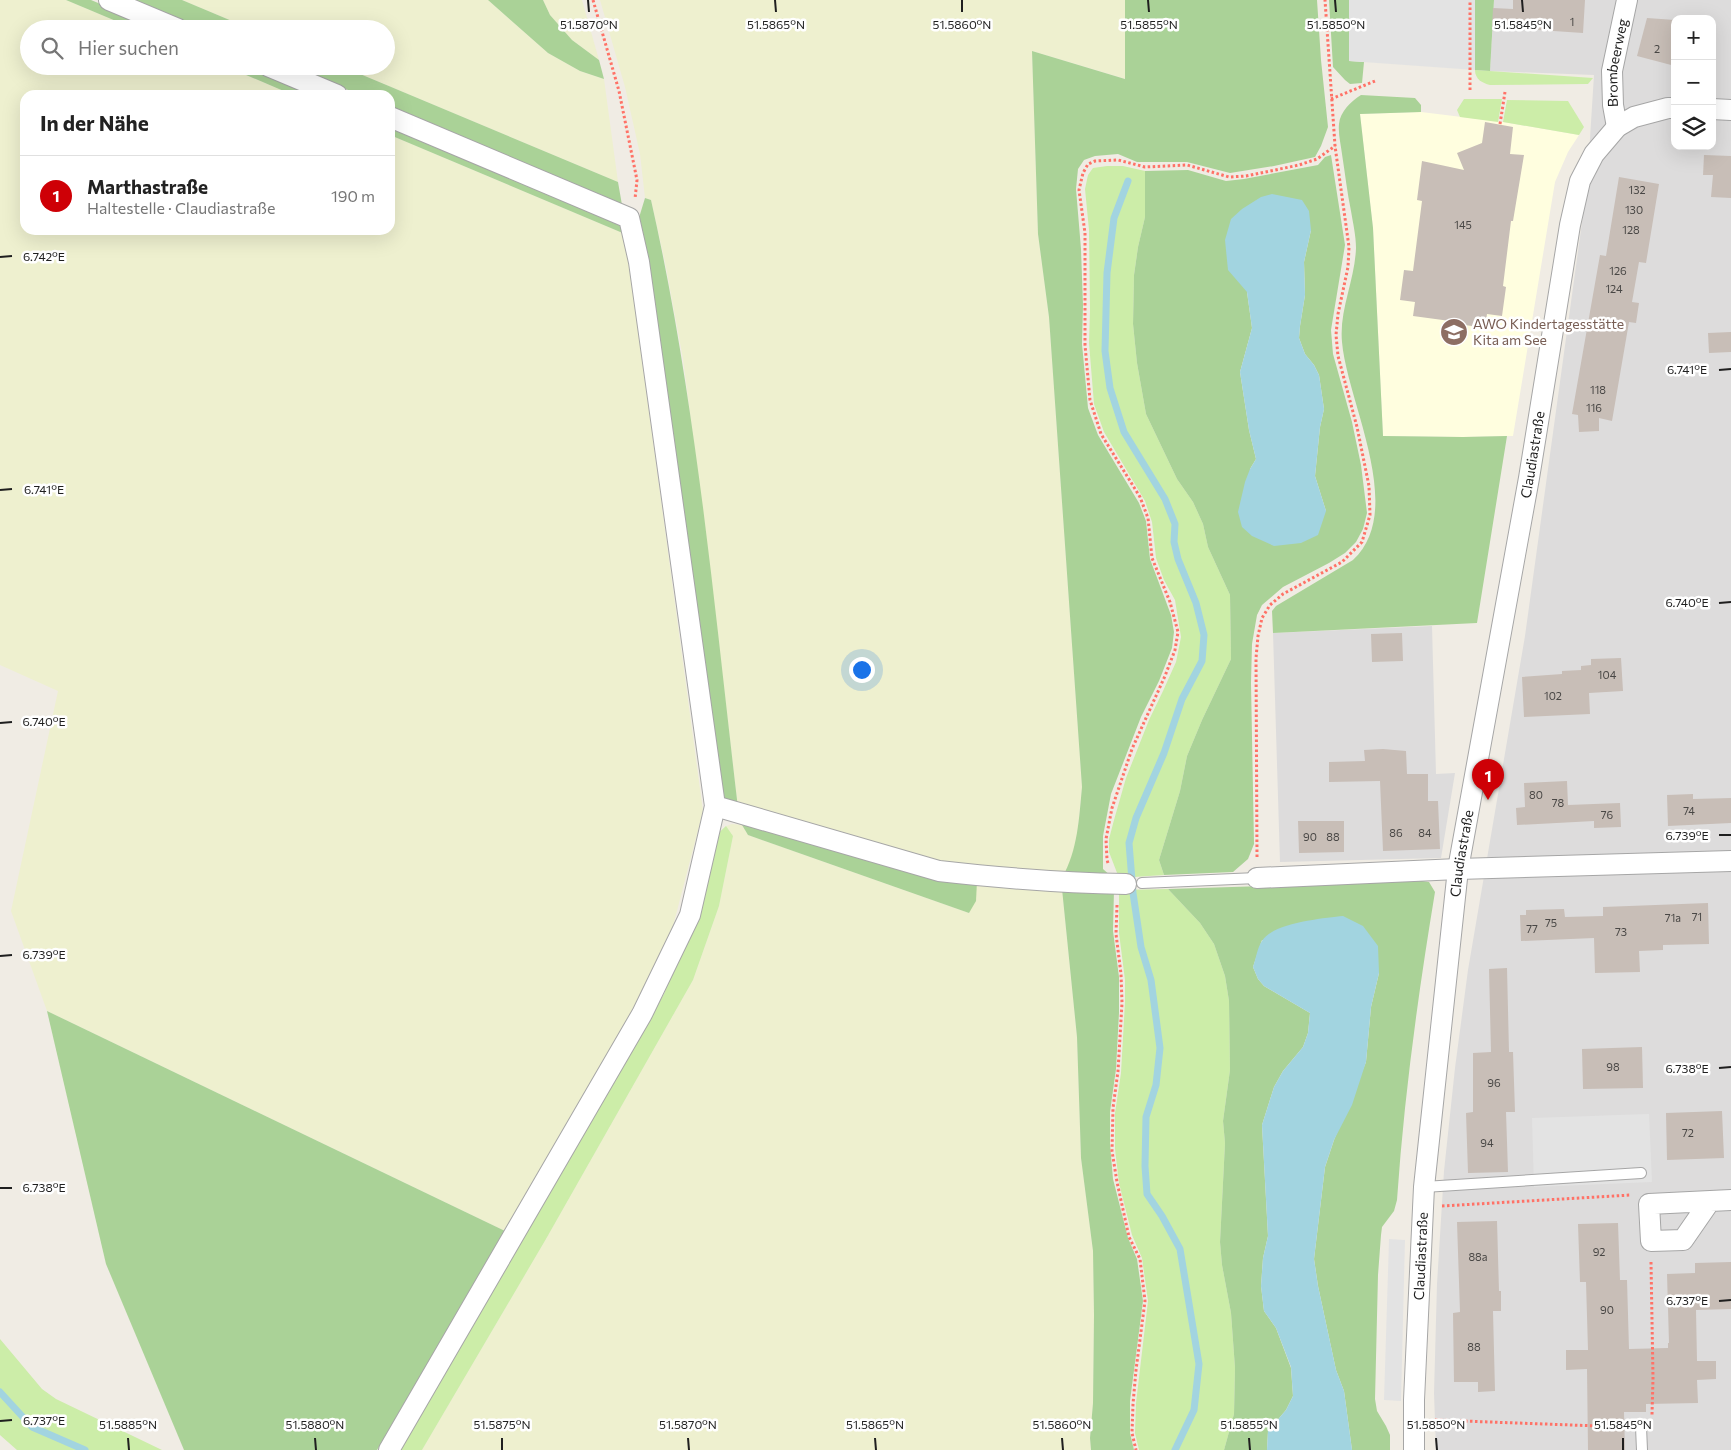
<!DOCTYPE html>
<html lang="de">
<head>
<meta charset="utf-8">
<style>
	:root { --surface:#fff; --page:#f2f2f2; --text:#222; --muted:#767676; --line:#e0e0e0; --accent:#ce0006 }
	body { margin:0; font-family:Commissioner,sans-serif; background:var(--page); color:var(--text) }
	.controls { position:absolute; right:15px; top:15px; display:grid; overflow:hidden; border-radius:10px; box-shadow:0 5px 20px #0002 }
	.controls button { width:45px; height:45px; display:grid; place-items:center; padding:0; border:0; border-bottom:1px solid var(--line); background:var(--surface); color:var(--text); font:25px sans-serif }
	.you { position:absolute; left:861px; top:669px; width:18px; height:18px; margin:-12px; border:4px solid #fff; border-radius:50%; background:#1a73e8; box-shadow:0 0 0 8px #1a73e833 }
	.badge { display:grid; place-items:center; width:32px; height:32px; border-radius:50%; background:var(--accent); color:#fff; font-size:16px; font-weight:700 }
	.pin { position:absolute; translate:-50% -41px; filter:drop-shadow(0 1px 2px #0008) }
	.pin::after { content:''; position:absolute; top:26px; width:18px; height:15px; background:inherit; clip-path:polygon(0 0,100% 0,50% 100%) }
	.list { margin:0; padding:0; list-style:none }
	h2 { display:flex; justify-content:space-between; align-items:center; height:65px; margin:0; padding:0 20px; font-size:21px }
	h2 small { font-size:16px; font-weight:400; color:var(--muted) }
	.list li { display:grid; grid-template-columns:32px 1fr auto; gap:15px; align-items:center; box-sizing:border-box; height:80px; padding:0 20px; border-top:1px solid var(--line) }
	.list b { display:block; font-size:19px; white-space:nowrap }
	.list p { margin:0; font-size:16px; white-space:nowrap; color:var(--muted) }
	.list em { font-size:16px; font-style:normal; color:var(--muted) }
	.icon { flex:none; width:28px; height:28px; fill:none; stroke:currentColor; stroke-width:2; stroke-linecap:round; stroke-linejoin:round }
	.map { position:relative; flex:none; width:1731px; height:1450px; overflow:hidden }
	.search { position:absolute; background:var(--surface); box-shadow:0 5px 20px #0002; left:20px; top:20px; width:375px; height:55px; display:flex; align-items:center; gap:12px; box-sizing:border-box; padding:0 18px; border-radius:28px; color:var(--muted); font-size:19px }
	.panel { position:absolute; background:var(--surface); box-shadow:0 5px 20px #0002; left:20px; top:90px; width:375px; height:145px; border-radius:15px }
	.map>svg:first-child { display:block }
	.residential { fill:#dddcdc; fill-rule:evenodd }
	.education { fill:#fffedf }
	.farmland { fill:#eef0cf }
	.grass { fill:#cceda8 }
	.forest { fill:#aad297; fill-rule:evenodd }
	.parking { fill:#e3e3e3 }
	.water { fill:#a2d4e0 }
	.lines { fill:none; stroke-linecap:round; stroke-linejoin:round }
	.stream { stroke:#a2d4e0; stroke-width:7 }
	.building { fill:#c8beb7 }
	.service-casing { stroke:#a6a6a6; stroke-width:12 }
	.minor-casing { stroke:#a6a6a6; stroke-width:22 }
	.path { stroke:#ff7267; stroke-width:3; stroke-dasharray:2.5 2.5; stroke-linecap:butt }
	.service { stroke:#fff; stroke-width:10 }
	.minor { stroke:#fff; stroke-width:20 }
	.ticks { fill:none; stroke:#1f1f1f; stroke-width:2 }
	.labels { text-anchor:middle; stroke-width:5; stroke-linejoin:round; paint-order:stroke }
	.number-label { font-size:11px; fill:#494745 }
	.street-label { font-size:14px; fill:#1f1f1f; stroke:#fff }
	.education-label { font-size:14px; fill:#785e54; stroke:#fff; text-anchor:start }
	.ticks-label { font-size:12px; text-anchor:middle; fill:#1f1f1f; stroke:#fff; stroke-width:5; stroke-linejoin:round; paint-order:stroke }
</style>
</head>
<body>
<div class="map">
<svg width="1731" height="1450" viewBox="0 0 1731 1450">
	<rect width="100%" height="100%" fill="#f0ece4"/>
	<!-- residential -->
	<g class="residential">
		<path d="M1494,0H1731V1450H1436L1434,1393L1437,1284L1444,1171L1455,1068L1468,970L1525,636L1587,186L1594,75L1490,71ZM1675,19H1712V146H1675Z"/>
		<polygon points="1432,626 1436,774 1455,773 1441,858 1280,862 1273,633"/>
	</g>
	<!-- education -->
	<polygon class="education" points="1421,112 1503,122 1579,135 1568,152 1555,182 1513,436 1463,437 1383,436 1373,228 1360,114"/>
	<!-- farmland -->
	<g class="farmland">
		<polygon points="0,0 66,0 135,29 29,29 29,66 225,66 293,95 25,95 25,230 390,230 390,135 625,234 703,811 666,953 505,1231 47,1011 11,911 58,691 0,665"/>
		<polygon points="182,0 488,0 548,53 580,71 604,79 618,182 341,66 386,66 386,29 251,29"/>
		<polygon points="543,0 582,0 599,60 572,40 550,15"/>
		<polygon points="600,0 1125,0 1126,79 1032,51 1038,234 1049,317 1082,787 1077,838 1069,866 1062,878 943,864 738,808 706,536 683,359 665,262 651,200 645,198 640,154 625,87"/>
		<polygon points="732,824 742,825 748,835 969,913 977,881 1062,889 1077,1037 1081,1158 1093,1251 1094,1315 1093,1403 1090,1438 1091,1450 422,1450 546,1239 693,980 719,906 733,836 726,826"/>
	</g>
	<!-- grass -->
	<g class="grass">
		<path d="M1475,70L1593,78L1588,84L1490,85C1482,83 1475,79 1475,70Z"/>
		<polygon points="1464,99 1502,99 1498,122 1460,117 1457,110"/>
		<polygon points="1507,100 1568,101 1584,127 1579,135 1503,122"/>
		<polygon points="1107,166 1123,166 1145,171 1145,217 1138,247 1134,275 1133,324 1137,363 1146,414 1177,479 1193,502 1203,524 1208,547 1230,595 1231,659 1202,720 1187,756 1180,791 1159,860 1164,875 1119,878 1109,852 1109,839 1114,820 1126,778 1149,720 1163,691 1176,662 1181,637 1175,600 1164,580 1156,558 1152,522 1145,501 1104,432 1094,404 1089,343 1090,310 1089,230 1085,189 1088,175 1093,168"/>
		<polygon points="726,826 733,836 719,906 693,980 546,1239 422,1450 398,1450 664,994 695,916 712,839"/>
		<polygon points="1168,889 1200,923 1214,944 1225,976 1229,1001 1230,1070 1223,1121 1225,1143 1220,1242 1222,1265 1231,1313 1235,1368 1234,1414 1224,1450 1139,1450 1135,1433 1136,1403 1148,1301 1142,1258 1132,1235 1119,1183 1115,1149 1115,1113 1121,1073 1125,1002 1125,980 1119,933 1119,890"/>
		<polygon points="0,1339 42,1389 56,1399 162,1450 17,1450 0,1435"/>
	</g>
	<!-- forest -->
	<g class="forest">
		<polygon points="66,0 91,0 160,29 135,29"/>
		<polygon points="133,0 182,0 251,29 201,29"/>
		<polygon points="488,0 543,0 550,15 572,40 599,60 604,79 580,71 548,53"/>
		<path d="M1125,0H1317L1321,60L1328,127L1321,146L1315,157L1274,166L1230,173L1187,162H1137L1118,154L1095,156L1084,160L1078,169L1076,189L1081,249L1083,305L1082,344L1088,408L1098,435L1139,503L1146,521L1150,559L1171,615L1174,632L1172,648L1159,681L1141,717L1111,794L1103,836V869L1112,877L1062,878C1078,850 1079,818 1082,787L1049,317L1038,234L1032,51L1125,79Z"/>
		<polygon points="1329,0 1349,0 1349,61 1364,62 1362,83 1350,84 1345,80 1333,67"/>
		<polygon points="1475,0 1494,0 1490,71 1475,70"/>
		<polygon points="225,66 249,66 318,95 293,95"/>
		<polygon points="291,66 341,66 618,182 622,205 390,108 390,95 360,95"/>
		<path d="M1361,95L1415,98L1421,105V112L1360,114L1373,228L1383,436L1463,437L1507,436L1477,623L1273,633L1272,611L1276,606L1353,560C1407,510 1347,402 1342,342C1339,310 1355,280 1356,248C1356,236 1353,223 1351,211C1347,192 1345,173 1342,154C1341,145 1338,134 1339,124C1340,112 1351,101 1361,95Z"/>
		<polygon points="390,125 616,220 625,234 390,135"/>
		<path d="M1331,155L1345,245L1331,330L1333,354L1352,422L1361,465L1367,513L1363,529L1356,542L1345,553L1329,563L1283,587L1262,605L1257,615L1252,644L1251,683L1254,844L1248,859L1233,872L1164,875L1159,860L1180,791L1187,756L1202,720L1231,659L1230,595L1208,547L1203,524L1193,502L1177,479L1146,414L1137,363L1133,324L1134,275L1138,247L1145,217V171L1188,170L1226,181L1244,179L1318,165L1325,157ZM1311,230L1304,262L1305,295L1300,326L1299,338L1305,354L1314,365L1319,375L1324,409L1320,427L1315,476L1326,511L1250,469L1256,459L1249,430L1240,372L1252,328L1247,292Z"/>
		<path d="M645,198L651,200C696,399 714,605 738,808L719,802L638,221Z"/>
		<polygon points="742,825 756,826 977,881 976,901 969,913 748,835"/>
		<path d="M1422,881L1429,882L1435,892C1418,995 1404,1097 1397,1200L1394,1211L1382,1227L1381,1235L1378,1275L1375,1399L1377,1411L1386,1426L1390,1435V1450H1352L1344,1391L1336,1370L1318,1286L1314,1259L1325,1167L1334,1140L1366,1062L1371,1007L1379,973L1262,940L1253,967L1258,979L1264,986L1310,1013L1308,1033L1303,1047L1283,1071L1274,1087L1262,1125L1268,1236L1263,1258L1261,1286L1264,1311L1276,1328L1291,1368L1293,1396L1286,1410L1268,1431L1267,1450H1224L1234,1414L1235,1368L1231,1313L1222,1265L1220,1242L1225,1143L1223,1121L1230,1070L1229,1001L1225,976L1214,944L1200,923L1168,889Z"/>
		<polygon points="1062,889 1114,890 1113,931 1119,977 1119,1013 1116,1069 1110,1112 1110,1144 1113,1179 1128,1238 1137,1259 1143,1301 1130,1401 1130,1433 1134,1450 1091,1450 1090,1438 1093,1403 1094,1315 1093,1251 1081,1158 1077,1037"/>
		<polygon points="47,1011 505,1231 377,1450 184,1450 106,1264"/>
	</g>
	<!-- parking -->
	<g class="parking">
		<polygon points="1349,0 1475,0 1475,70 1349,61"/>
		<polygon points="1649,1114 1652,1182 1534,1187 1532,1118"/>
		<polygon points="1389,1239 1405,1240 1401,1401 1384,1400"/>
	</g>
	<!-- water -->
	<g class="water">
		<polygon points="1272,194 1302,200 1309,211 1311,230 1304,262 1305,295 1300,326 1299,338 1305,354 1314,365 1319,375 1324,409 1320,427 1315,476 1326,511 1318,535 1301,543 1274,546 1252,536 1242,527 1238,512 1245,482 1250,469 1256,459 1249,430 1240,372 1252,328 1247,292 1228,270 1225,240 1231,219 1242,209 1261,197"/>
		<path d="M1343,916L1363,926L1378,946L1379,973L1371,1007L1366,1062L1352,1105L1334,1140L1325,1167L1314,1259L1318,1286L1336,1370L1344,1391L1352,1450H1267L1268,1431L1286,1410L1293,1396L1291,1367L1276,1328L1264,1311L1261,1286L1263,1258L1268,1236L1262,1125L1274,1087L1283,1071L1303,1047L1308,1033L1310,1013L1264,986L1258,979L1253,967C1256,959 1257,948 1262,941C1272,923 1324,918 1343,916Z"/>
	</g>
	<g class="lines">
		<!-- stream -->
		<g class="stream">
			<polyline points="1128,181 1114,218 1107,273 1105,351 1110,388 1124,432 1165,499 1175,524 1174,542 1178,559 1196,603 1204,635 1202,661 1182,699 1164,753 1136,818 1129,843 1133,893 1141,947 1151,980 1160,1048 1156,1085 1146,1117 1145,1166 1147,1194 1162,1216 1180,1249 1199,1364 1194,1410 1175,1450"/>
			<polyline points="0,1392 32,1427 85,1450"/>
		</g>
	</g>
	<!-- building -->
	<g class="building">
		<polygon points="1513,0 1585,0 1583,33 1492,27 1493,8 1513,9"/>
		<polygon points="1647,18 1675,20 1675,66 1637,56"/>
		<polygon points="1485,122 1513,127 1510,154 1524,155 1513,221 1511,221 1503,286 1506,287 1502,316 1487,314 1485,328 1465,325 1465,323 1413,316 1415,302 1400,300 1404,270 1413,271 1422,201 1417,200 1422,161 1464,170 1457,153 1482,143"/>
		<polygon points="1704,155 1731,156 1731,198 1711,197 1713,175 1703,175"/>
		<polygon points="1619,177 1659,184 1646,263 1639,262 1632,302 1639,303 1636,323 1629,322 1612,421 1599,418 1599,431 1579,432 1578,415 1572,414 1600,255 1606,256"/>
		<polygon points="1731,332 1731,352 1709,353 1708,333"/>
		<polygon points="1402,633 1403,661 1372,662 1371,634"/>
		<polygon points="1621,658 1623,691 1589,693 1590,714 1524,717 1522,677 1562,674 1562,671 1581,670 1581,666 1591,665 1591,659"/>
		<polygon points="1383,749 1406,751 1407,774 1428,774 1428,801 1438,801 1440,849 1383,851 1380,781 1329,782 1329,762 1365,761 1364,750"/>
		<polygon points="1567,781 1568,805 1620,803 1621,827 1594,828 1594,821 1517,825 1516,808 1525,807 1524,783"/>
		<polygon points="1693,794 1693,799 1731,798 1731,823 1668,826 1667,795"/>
		<polygon points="1298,821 1344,821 1344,852 1299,853"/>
		<polygon points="1708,903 1709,944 1663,945 1663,950 1639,951 1640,972 1595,973 1594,938 1521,941 1520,915 1526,915 1526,910 1564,909 1565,917 1603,916 1603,907"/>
		<polygon points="1507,968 1509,1052 1513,1052 1515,1112 1506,1112 1508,1172 1468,1173 1466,1113 1473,1112 1473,1053 1491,1052 1489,969"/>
		<polygon points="1642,1047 1643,1088 1583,1089 1582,1049"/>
		<polygon points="1722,1111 1724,1158 1667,1160 1666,1113"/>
		<polygon points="1497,1221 1499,1291 1501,1291 1501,1311 1493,1311 1495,1391 1478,1392 1478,1382 1454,1382 1453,1313 1460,1312 1457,1222"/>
		<polygon points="1618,1223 1620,1280 1627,1280 1629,1349 1668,1348 1668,1343 1669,1343 1667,1274 1695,1273 1695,1263 1731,1262 1731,1309 1696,1310 1697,1361 1716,1361 1716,1379 1697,1380 1698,1403 1646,1404 1646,1412 1624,1412 1625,1450 1588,1450 1587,1369 1566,1370 1566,1350 1588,1350 1586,1282 1580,1282 1578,1224"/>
	</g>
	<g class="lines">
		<!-- service casing -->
		<g class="service-casing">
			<g id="service">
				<polyline points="1142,883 1257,878"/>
				<polyline points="1424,1187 1641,1173"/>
				<polyline points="1641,1427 1642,1450"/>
			</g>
		</g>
		<!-- minor casing -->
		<g class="minor-casing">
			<g id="minor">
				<polyline points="109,0 178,29"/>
				<polyline points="268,66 337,95"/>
				<polyline points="1712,109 1731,110"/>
				<path id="s1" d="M1617,127L1613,105L1612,71L1627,0"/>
				<path d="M715,806L939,871C1001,878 1064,883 1126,884"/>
				<polyline points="1257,878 1458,869 1731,861"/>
				<polyline points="1710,1201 1683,1240 1651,1241 1649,1204 1731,1200"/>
				<polyline points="389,1450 642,1014 690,915 715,806 639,262 629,218 390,117"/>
				<path id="s2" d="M1414,1450V1400L1424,1187L1458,869L1529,478L1570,225L1580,181L1594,154L1617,127L1634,117L1668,108H1675"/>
			</g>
		</g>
		<!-- path -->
		<g class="path">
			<polyline points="593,0 619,91 637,180 635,199"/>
			<polyline points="1470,90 1470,0"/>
			<polyline points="1331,99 1375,81"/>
			<polyline points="1500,124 1505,92"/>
			<polyline points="1257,857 1256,658 1258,636 1262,618 1270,605 1283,594 1342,562 1362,542 1370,515 1369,486 1357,427 1338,356 1336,335 1338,314 1348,267 1349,247 1335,146 1325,0"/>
			<polyline points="1108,863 1107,860 1106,839 1112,808 1132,749 1165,676 1175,650 1178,632 1170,602 1152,558 1148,518 1140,497 1101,434 1090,400 1085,345 1085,233 1079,190 1083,173 1088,164 1095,161 1118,160 1145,167 1187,165 1229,177 1246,176 1299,165 1317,159 1335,146"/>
			<polyline points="1117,905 1116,934 1121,974 1122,1003 1118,1071 1113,1108 1112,1151 1117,1182 1129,1237 1140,1259 1145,1301 1136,1370 1133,1404 1132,1433 1136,1450"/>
			<polyline points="1442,1206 1631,1195"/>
			<polyline points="1651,1262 1653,1378 1652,1415"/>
			<polyline points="1435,1420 1626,1427"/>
		</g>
		<!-- service -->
		<use href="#service" class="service"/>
		<!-- minor -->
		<use href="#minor" class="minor"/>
	</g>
	<!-- ticks -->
	<path class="ticks" d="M588,0L589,12M775,0L776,12M962,0V12M1148,0L1149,12M1335,0L1336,12M1522,0L1523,12M0,257L12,256M1719,370L1731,369M0,490L12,489M1719,603L1731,602M0,723L12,722M1719,835H1731M0,956L12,955M1719,1068L1731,1067M0,1188H12M1719,1301L1731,1300M0,1421L12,1420M128,1438L129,1450M315,1438L316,1450M502,1438V1450M688,1438L689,1450M875,1438L876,1450M1062,1438L1063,1450M1249,1438L1250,1450M1436,1438L1437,1450M1623,1438V1450"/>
	<!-- icons -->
	<defs>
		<g id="school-disc" transform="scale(1.4375)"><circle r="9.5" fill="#8d6e63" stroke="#fff"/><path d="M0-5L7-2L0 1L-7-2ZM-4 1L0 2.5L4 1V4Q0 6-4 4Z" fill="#fff"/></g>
	</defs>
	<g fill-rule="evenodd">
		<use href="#school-disc" x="1454" y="332"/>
	</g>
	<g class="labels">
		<!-- number labels -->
		<g class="number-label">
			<text x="1572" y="26">1</text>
			<text x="1657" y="53">2</text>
			<text x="1637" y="194">132</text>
			<text x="1634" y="214">130</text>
			<text x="1463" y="229">145</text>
			<text x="1631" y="234">128</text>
			<text x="1618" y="275">126</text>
			<text x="1614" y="293">124</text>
			<text x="1598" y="394">118</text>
			<text x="1594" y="412">116</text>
			<text x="1607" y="679">104</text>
			<text x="1553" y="700">102</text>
			<text x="1536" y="799">80</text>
			<text x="1558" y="807">78</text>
			<text x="1689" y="815">74</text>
			<text x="1607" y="819">76</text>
			<text x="1396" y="837">86</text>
			<text x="1425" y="837">84</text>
			<text x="1310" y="841">90</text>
			<text x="1333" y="841">88</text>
			<text x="1697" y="921">71</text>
			<text x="1673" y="922">71a</text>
			<text x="1551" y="927">75</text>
			<text x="1532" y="933">77</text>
			<text x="1621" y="936">73</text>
			<text x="1613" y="1071">98</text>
			<text x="1494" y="1087">96</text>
			<text x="1688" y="1137">72</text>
			<text x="1487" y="1147">94</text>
			<text x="1599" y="1256">92</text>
			<text x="1478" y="1261">88a</text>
			<text x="1607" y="1314">90</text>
			<text x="1474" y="1351">88</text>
		</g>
		<!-- street labels -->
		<g class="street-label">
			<text dy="5" stroke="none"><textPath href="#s1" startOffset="65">Brombeerweg</textPath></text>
			<text dy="5" stroke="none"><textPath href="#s2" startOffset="1004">Claudiastraße</textPath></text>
			<text dy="5" stroke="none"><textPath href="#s2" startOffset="599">Claudiastraße</textPath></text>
			<text dy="5" stroke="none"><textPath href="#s2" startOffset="194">Claudiastraße</textPath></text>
		</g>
		<!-- education labels -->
		<g class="education-label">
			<text x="1473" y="329">AWO Kindertagesstätte<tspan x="1473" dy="16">Kita am See</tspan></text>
		</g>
	</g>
	<g class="ticks-label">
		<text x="589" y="29">51.5870°N</text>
		<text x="776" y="29">51.5865°N</text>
		<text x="962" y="29">51.5860°N</text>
		<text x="1149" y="29">51.5855°N</text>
		<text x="1336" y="29">51.5850°N</text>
		<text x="1523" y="29">51.5845°N</text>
		<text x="44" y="261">6.742°E</text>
		<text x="1687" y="374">6.741°E</text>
		<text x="44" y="494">6.741°E</text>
		<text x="1687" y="607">6.740°E</text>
		<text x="44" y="726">6.740°E</text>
		<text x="1687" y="840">6.739°E</text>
		<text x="44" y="959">6.739°E</text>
		<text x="1687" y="1073">6.738°E</text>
		<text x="44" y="1192">6.738°E</text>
		<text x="1687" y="1305">6.737°E</text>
		<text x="44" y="1425">6.737°E</text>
		<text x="128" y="1429">51.5885°N</text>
		<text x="315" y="1429">51.5880°N</text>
		<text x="502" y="1429">51.5875°N</text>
		<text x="688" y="1429">51.5870°N</text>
		<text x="875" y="1429">51.5865°N</text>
		<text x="1062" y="1429">51.5860°N</text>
		<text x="1249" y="1429">51.5855°N</text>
		<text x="1436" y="1429">51.5850°N</text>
		<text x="1623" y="1429">51.5845°N</text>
	</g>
</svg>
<div class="controls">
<button>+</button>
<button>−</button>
<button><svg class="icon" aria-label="layers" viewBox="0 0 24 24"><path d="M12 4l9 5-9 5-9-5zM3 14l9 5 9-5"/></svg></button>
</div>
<div class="you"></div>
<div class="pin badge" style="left:1488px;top:800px">1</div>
<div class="search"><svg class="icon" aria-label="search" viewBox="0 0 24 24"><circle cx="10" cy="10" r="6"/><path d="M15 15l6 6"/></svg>Hier suchen</div>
<section class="panel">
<h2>In der Nähe<small></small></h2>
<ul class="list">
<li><span class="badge">1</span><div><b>Marthastraße</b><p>Haltestelle · Claudiastraße</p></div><em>190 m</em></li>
</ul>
</section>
</div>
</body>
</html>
